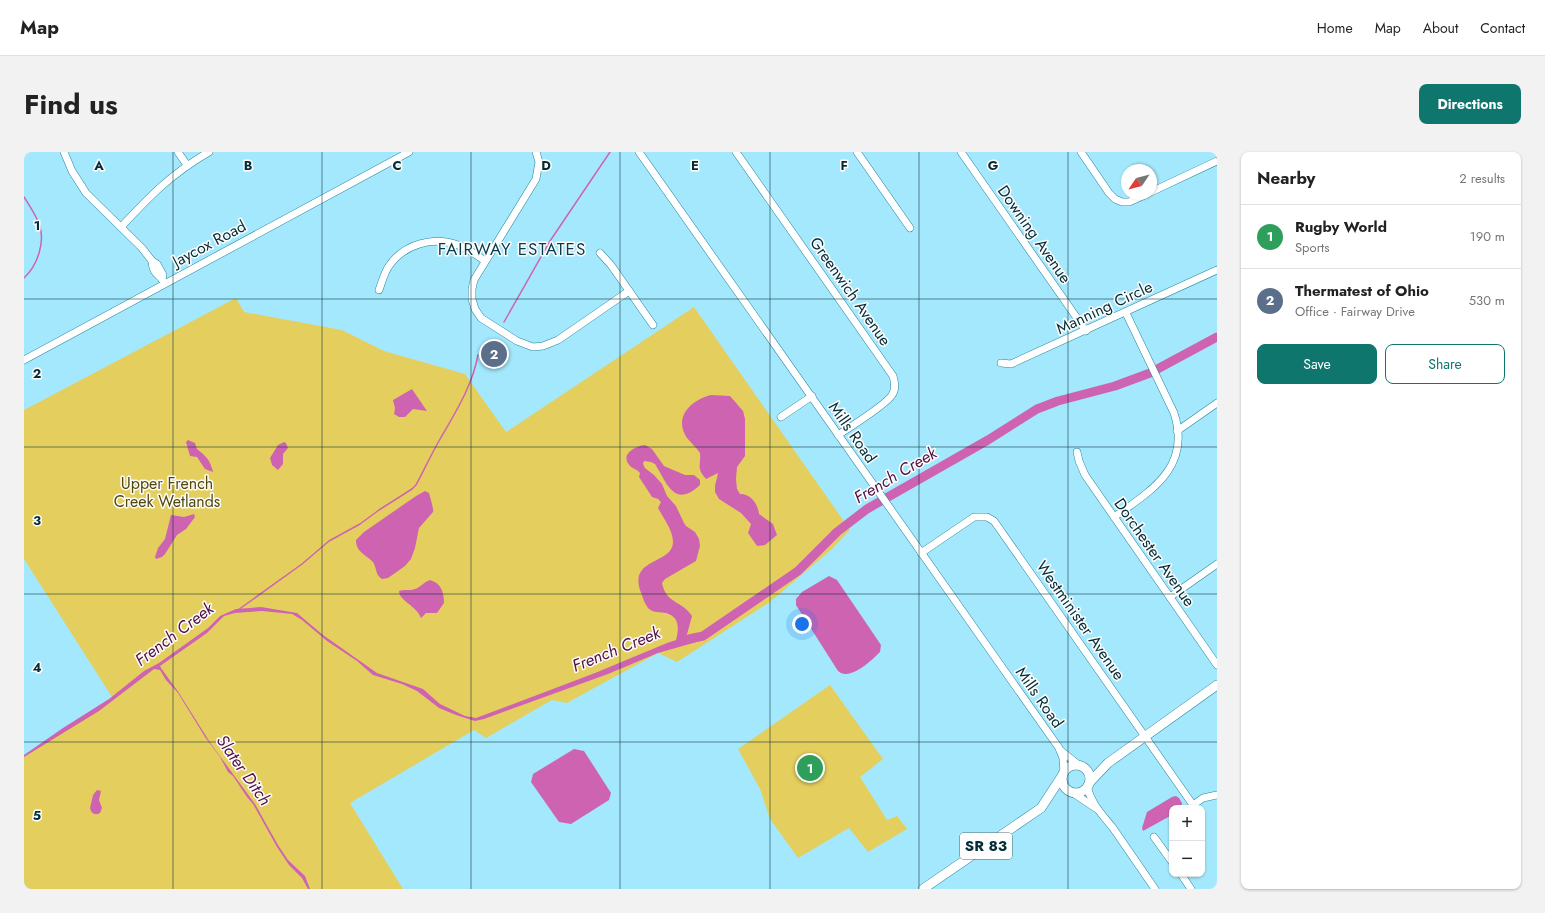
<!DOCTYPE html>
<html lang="en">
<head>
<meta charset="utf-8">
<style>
	:root { --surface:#fff; --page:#f2f2f2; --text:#222; --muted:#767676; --line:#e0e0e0; --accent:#0f766e }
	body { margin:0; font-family:Jost,sans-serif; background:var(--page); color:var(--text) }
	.controls { position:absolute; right:12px; bottom:12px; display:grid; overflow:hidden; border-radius:8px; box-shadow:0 1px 3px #0004 }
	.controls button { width:36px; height:36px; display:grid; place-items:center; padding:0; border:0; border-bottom:1px solid var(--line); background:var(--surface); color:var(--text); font:20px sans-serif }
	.compass { position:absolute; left:1097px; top:12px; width:36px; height:36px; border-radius:50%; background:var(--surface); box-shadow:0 1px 3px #0004; rotate:235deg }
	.you { position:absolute; left:778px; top:472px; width:14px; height:14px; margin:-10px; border:3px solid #fff; border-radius:50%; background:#1a73e8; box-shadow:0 0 0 6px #1a73e833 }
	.badge { display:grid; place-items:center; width:26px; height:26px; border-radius:50%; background:var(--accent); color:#fff; font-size:13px; font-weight:700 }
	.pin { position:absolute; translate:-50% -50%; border:2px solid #fff; box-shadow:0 1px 4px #0006 }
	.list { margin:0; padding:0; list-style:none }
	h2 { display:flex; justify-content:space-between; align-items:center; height:52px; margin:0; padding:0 16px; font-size:17px }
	h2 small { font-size:13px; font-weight:400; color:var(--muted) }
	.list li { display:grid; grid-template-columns:26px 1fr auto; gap:12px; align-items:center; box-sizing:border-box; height:64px; padding:0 16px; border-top:1px solid var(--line) }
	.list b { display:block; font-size:15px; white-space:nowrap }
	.list p { margin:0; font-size:13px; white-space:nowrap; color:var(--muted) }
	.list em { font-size:13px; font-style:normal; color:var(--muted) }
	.actions { display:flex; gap:8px; padding:12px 16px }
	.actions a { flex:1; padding:9px 0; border:1px solid var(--accent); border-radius:8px; text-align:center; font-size:14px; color:var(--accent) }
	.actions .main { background:var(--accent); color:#fff }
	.map { position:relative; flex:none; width:1193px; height:737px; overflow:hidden; border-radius:8px }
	header { display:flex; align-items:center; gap:24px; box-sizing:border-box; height:56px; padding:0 20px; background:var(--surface); border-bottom:1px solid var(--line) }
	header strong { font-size:19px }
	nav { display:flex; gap:22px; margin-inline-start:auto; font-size:14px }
	.intro { display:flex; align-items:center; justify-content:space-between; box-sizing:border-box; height:96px; padding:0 24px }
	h1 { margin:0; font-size:28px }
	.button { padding:10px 18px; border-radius:8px; background:var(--accent); color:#fff; font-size:14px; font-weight:700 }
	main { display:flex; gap:24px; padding:0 24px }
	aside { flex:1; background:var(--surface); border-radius:8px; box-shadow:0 1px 3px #0004 }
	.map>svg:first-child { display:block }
	.green { fill:#e4cf5e }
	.water { fill:#ce64b1 }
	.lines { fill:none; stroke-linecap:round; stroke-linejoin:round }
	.stream { stroke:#ce64b1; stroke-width:1.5 }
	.river { stroke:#ce64b1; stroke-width:9 }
	.minor-casing { stroke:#26859d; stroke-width:8 }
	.major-casing { stroke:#26859d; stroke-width:10 }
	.minor { stroke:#fff; stroke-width:7 }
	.major { stroke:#fff; stroke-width:9 }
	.grid { fill:none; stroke:#052d37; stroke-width:1; stroke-opacity:0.55 }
	.labels { text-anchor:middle; stroke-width:3; stroke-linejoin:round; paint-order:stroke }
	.shield { fill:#fdfdfd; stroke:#4f6b72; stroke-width:1 }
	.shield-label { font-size:15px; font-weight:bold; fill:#052d37 }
	.street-label { font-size:16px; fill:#052d37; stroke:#fdfdfd }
	.park-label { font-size:16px; fill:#52480b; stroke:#fdfdfd }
	.neighbourhood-label { font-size:17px; letter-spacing:1px; fill:#0a3d4a; stroke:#fdfdfd }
	.water-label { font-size:17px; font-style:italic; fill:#541044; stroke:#fdfdfd }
	.grid-label { font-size:13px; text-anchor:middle; font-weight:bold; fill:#052d37; stroke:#fdfdfd; stroke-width:3; stroke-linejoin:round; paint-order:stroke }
</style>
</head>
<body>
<header>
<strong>Map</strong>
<nav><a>Home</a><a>Map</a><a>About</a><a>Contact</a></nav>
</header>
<div class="intro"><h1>Find us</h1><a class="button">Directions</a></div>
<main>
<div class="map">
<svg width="1193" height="737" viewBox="0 0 1193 737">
	<rect width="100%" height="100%" fill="#a4e8fd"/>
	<!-- green -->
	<g class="green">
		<polygon points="212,146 220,160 318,178 360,199 441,222 482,280 670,155 826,378 808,397 746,450 653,510 634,501 543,551 528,548 462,586 450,578 326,651 379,737 0,737 0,604 88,545 0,407 0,258"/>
		<polygon points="806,533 859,607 836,625 863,668 873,664 883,677 844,700 825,676 774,706 746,667 736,637 714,597"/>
	</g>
	<!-- water -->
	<g class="water">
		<polygon points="388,237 403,259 389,257 381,265 375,265 370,262 371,256 369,248"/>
		<path d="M687,243L706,244L719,259L721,267V304L713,315L712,327L713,337L716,342C727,342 734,352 735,362L749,372L753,383L741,393L733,394L724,381L727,372L717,361L695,347L691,340V334L694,321L682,327C672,316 677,314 676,301C672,295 667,291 663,286C649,265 667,248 687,243Z"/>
		<path d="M164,288L171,291L173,297C183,305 186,308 189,320L181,317L173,305L166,304L162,290Z"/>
		<polygon points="260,290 262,291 264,296 259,302 259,312 254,318 248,313 246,306 254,293"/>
		<path d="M621,293L628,297L640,314L661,323H670L676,328V333C650,357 643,331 631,312L627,310L620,309L619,312L621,316L630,323L638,332L643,344L652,354L660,371L662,374L671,380L675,387L676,394L672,409L641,427L638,431C642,452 659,449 668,464L662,486L675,483L676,489L634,501L584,522L460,567L451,569L432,563L415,556L393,539L378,532L349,523L333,509L303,489L278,468L268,462L238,459L211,461L200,464L183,481L136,514L137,516L155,541L187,592L231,652L254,693L264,708L281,724L286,737H284L278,726L265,713L253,695L229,652L223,645L209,624L204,620L196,605L181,585L154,541L142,528L136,518L130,517L75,559L0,605V603L39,576L85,547L120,519L135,511L184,476L196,464L212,457L237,455L273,461L299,483L353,521L399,537L416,552L441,564L452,566L571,521L643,491L652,488C655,477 656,465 642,461C636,460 630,461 625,457C622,454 619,447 618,443C601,405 649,413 649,390C649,378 639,366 634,356L637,350L634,347L628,345L615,325L616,321C613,317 609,317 606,314C595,302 612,294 621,293Z"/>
		<path d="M401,339L405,341C406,345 410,357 409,360L395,376L391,396L387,407L381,414L364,426L358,427C351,423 353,416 349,410C341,402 332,400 332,388L340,380L392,344Z"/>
		<polygon points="170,362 171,365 162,377 153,383 141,402 138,405 132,407 131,405 134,396 141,387 147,363 160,365"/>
		<path d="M805,424L813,428L857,493L856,500C848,508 825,530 814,519L772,453V447L778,440Z"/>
		<path d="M406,428C417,431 420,440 420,451L413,461H402L397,466C392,453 375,449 375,439C380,437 386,439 391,437C395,436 400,430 406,428Z"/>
		<polygon points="550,597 560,599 587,641 585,648 547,672 535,670 507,630 509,622"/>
		<path d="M73,638L77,639L75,648L78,656L76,661C71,664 67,661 66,656L69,643Z"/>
		<polygon points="1152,644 1155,646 1158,651 1157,656 1148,656 1148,663 1119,679 1118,676 1123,660 1148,645"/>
	</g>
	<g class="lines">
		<!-- stream -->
		<g class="stream">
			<path d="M0,45C5,53 12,63 15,72C22,90 13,114 0,126"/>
			<polyline points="480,170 526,89 586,0"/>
			<path d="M214,458L278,412L305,389L336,372L355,358L388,337L392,333C400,318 407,303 415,289C431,261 448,235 454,203"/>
		</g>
		<!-- river -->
		<polyline class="river" points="665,487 679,484 774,419 813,380 843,357 964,288 1013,257 1034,249 1091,234 1126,221 1193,185"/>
		<!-- minor casing -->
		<g class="minor-casing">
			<g id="minor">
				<polyline points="40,0 48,19 62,41 118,96 128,109 133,112 139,123 138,127"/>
				<polyline points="154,0 163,13"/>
				<polyline points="512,0 515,10 512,27 450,128 448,137 448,147 451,157 457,166 493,189 509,195 519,194 534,188 605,139"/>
				<polyline points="615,0 1035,596 1039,606 1040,620"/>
				<path d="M712,0L869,224C871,231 872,237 868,243C862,253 826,275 814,283"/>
				<polyline points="833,0 886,76"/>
				<polyline points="937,0 1062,179"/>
				<polyline points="1057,0 1085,41 1091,47 1098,50 1105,50 1123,42"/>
				<polyline points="1127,40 1193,9"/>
				<path d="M97,75C126,44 147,22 185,0"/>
				<polyline points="576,101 587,113 629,173"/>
				<path d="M128,109C129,124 135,121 140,130"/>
				<path d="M355,138C358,130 360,121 365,114C380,92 409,84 434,93C444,97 453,103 461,109"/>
				<polyline points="0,208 385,0"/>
				<polyline points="977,211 987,212 1193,118"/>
				<polyline points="757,265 788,244"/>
				<polyline points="1153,279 1193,251"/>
				<polyline points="1053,300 1055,309 1061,323 1193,513"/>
				<path d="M1090,365C1127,339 1168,315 1150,261L1102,161"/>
				<polyline points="897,401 950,365 963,365 970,369 1169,653 1179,646 1193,643"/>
				<polyline points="1146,445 1193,412"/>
				<polyline points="1036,598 1056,614"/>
				<path d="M1063,634C1067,652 1078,662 1089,676C1103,696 1117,717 1131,737"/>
				<polyline points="1049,641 1073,657"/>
				<polyline points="1130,685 1148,710"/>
				<polyline points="1157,722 1167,737"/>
			</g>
		</g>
		<!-- major casing -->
		<g class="major-casing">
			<g id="major">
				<circle cx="1052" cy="627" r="14"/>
				<polyline points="1065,631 1084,611 1193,533"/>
				<polyline points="899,737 1017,656 1038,624"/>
			</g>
		</g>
		<!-- minor -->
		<use href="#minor" class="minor"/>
		<!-- major -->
		<use href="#major" class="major"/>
	</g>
	<!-- grid -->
	<path class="grid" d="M149,0V737M298,0V737M447,0V737M596,0V737M746,0V737M895,0V737M1044,0V737M0,147H1193M0,295H1193M0,442H1193M0,590H1193"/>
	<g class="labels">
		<!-- shield labels -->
		<rect class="shield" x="936" y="681" width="52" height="26" rx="3"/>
		<g class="shield-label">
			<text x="962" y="699">SR 83</text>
		</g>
		<!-- street labels -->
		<g class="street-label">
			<text transform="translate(1011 82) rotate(55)" y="6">Downing Avenue</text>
			<text transform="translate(185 91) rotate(-28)" y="6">Jaycox Road</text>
			<text transform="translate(827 139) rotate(55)" y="6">Greenwich Avenue</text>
			<text transform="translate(1080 155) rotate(-25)" y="6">Manning Circle</text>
			<text transform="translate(829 280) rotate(55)" y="6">Mills Road</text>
			<text transform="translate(1131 400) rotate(55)" y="6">Dorchester Avenue</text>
			<text transform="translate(1057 468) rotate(55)" y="6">Westminister Avenue</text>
			<text transform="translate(1016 545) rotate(55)" y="6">Mills Road</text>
		</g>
		<!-- park labels -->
		<g class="park-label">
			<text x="143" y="337">Upper French<tspan x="143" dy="18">Creek Wetlands</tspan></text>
		</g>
		<!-- neighbourhood labels -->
		<g class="neighbourhood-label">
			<text x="488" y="103">FAIRWAY ESTATES</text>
		</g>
		<!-- water labels -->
		<g class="water-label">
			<text transform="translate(871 323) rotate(-31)" y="6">French Creek</text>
			<text transform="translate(150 482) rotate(-37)" y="6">French Creek</text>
			<text transform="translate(592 497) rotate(-22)" y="6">French Creek</text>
			<text transform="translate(220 618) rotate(55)" y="6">Slater Ditch</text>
		</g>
	</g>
	<g class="grid-label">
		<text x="75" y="18">A</text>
		<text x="224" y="18">B</text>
		<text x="373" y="18">C</text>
		<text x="522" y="18">D</text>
		<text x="671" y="18">E</text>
		<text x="820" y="18">F</text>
		<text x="969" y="18">G</text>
		<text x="13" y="78">1</text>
		<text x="13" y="226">2</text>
		<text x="13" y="373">3</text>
		<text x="13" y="520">4</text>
		<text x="13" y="668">5</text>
	</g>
</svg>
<div class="controls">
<button>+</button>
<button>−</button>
</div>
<svg class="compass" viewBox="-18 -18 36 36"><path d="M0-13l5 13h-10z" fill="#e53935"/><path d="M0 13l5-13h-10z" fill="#767676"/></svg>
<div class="you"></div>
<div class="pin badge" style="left:786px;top:616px;background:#2e9e5b">1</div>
<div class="pin badge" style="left:470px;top:202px;background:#5c6f8a">2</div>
</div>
<aside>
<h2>Nearby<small>2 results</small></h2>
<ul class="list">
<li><span class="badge" style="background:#2e9e5b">1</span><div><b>Rugby World</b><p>Sports</p></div><em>190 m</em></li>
<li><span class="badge" style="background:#5c6f8a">2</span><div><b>Thermatest of Ohio</b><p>Office · Fairway Drive</p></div><em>530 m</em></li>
</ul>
<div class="actions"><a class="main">Save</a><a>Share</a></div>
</aside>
</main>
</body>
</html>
